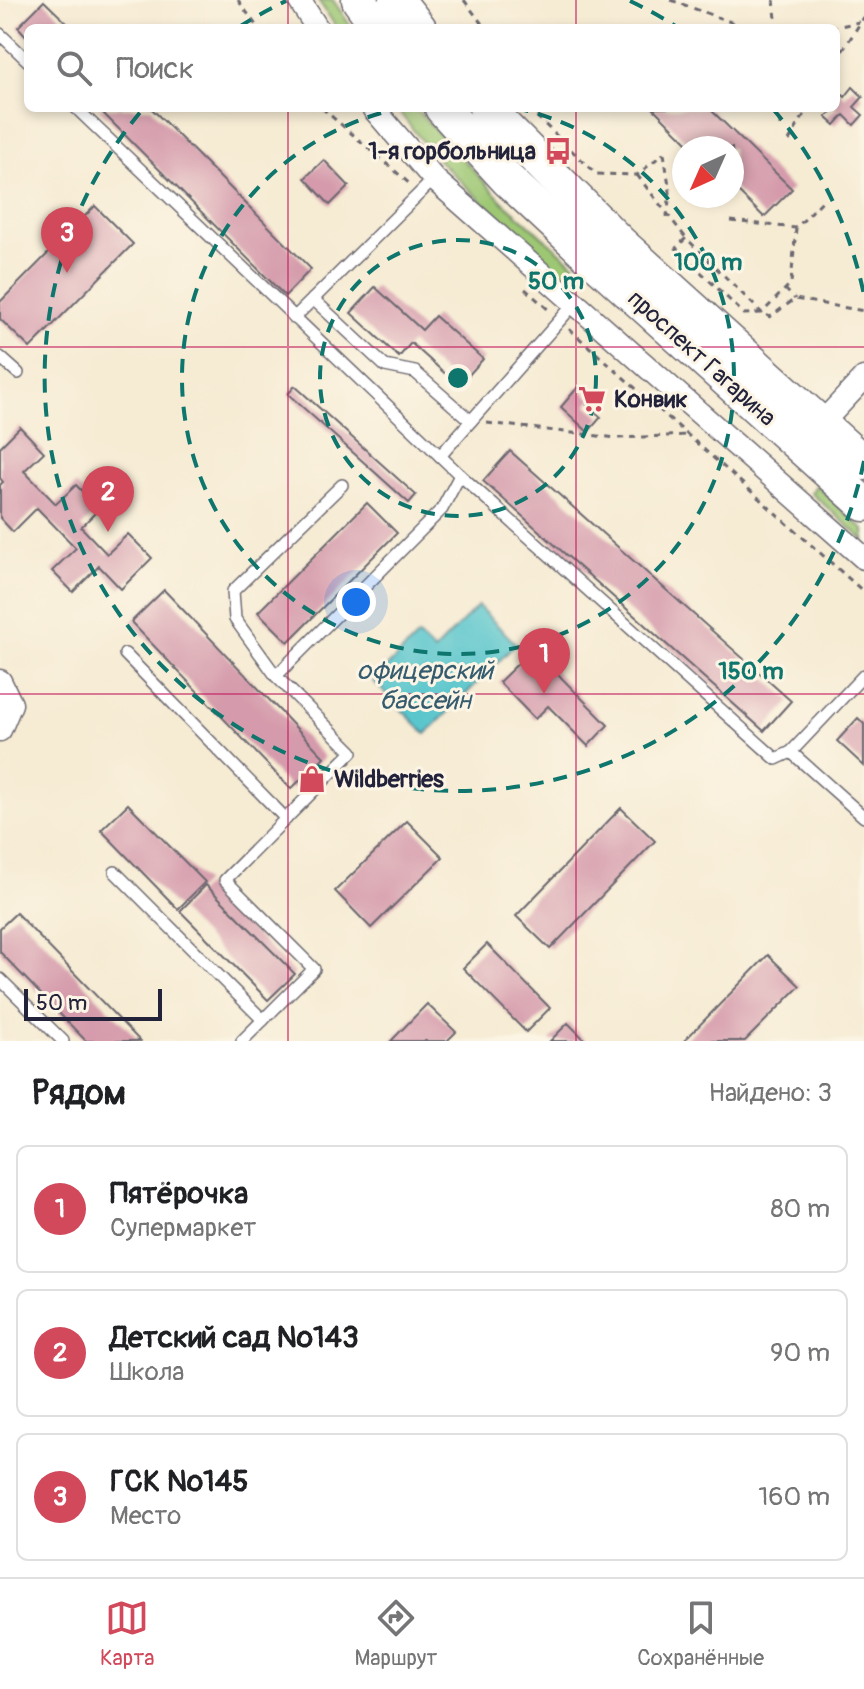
<!DOCTYPE html>
<html lang="ru">
<head>
<meta charset="utf-8">
<style>
	:root { --surface:#fff; --page:#f2f2f2; --text:#202124; --muted:#757577; --line:#e0e0e0; --accent:#d1495b }
	body { margin:0; font-family:Pangolin,sans-serif; background:var(--page); color:var(--text) }
	.compass { position:absolute; left:672px; top:136px; width:72px; height:72px; border-radius:50%; background:var(--surface); box-shadow:0 4px 12px #0003; rotate:225deg }
	.scale { position:absolute; left:24px; bottom:20px; width:138px; box-sizing:border-box; padding-left:8px; border:4px solid #22223b; border-top:0; font-size:22px; line-height:28px; white-space:nowrap; color:#22223b; -webkit-text-stroke:6px #fcf5e5; paint-order:stroke }
	.you { position:absolute; left:356px; top:602px; width:28px; height:28px; margin:-20px; border:6px solid #fff; border-radius:50%; background:#1a73e8; box-shadow:0 0 0 12px #1a73e833 }
	.badge { display:grid; place-items:center; width:52px; height:52px; border-radius:50%; background:var(--accent); color:#fff; font-size:26px; font-weight:700 }
	.pin { position:absolute; translate:-50% -66px; filter:drop-shadow(0 2px 4px #0008) }
	.pin::after { content:''; position:absolute; top:42px; width:28px; height:24px; background:inherit; clip-path:polygon(0 0,100% 0,50% 100%) }
	.list { margin:0; padding:0; list-style:none }
	h2 { display:flex; justify-content:space-between; align-items:center; height:104px; margin:0; padding:0 32px; font-size:34px }
	h2 small { font-size:26px; font-weight:400; color:var(--muted) }
	.list li { display:grid; grid-template-columns:52px 1fr auto; gap:24px; align-items:center; box-sizing:border-box; height:128px; margin:0 16px 16px; padding:0 16px; border:2px solid var(--line); border-radius:12px }
	.list b { display:block; font-size:30px; white-space:nowrap }
	.list p { margin:0; font-size:26px; white-space:nowrap; color:var(--muted) }
	.list em { font-size:26px; font-style:normal; color:var(--muted) }
	.icon { flex:none; width:44px; height:44px; fill:none; stroke:currentColor; stroke-width:2; stroke-linecap:round; stroke-linejoin:round }
	.map { position:relative; flex:none; width:864px; height:1041px; overflow:hidden }
	.search { position:absolute; background:var(--surface); box-shadow:0 4px 12px #0003; left:24px; right:24px; top:24px; height:88px; display:flex; align-items:center; gap:20px; box-sizing:border-box; padding:0 28px; border-radius:12px; color:var(--muted); font-size:30px }
	.sheet { height:536px; background:var(--surface) }
	nav { display:flex; justify-content:space-around; align-items:center; box-sizing:border-box; height:112px; border-top:2px solid var(--line); background:var(--surface); font-size:22px; color:var(--muted) }
	nav a { display:grid; justify-items:center; gap:4px }
	nav .on { color:var(--accent) }
	.map>svg:first-child { display:block }
	.green { fill:#9dc773; stroke:#607457; stroke-width:2 }
	.water { fill:#57c5cc; stroke:#3c7484; stroke-width:2 }
	.building { fill:#d59bac }
	.lines { fill:none; stroke-linecap:round; stroke-linejoin:round }
	.lane-casing { stroke:#6c6870; stroke-width:14 }
	.street-casing { stroke:#6c6870; stroke-width:25 }
	.primary-casing { stroke:#6c6870; stroke-width:37 }
	.path { stroke:#6c6870; stroke-width:3; stroke-dasharray:6 6; stroke-linecap:butt }
	.lane { stroke:#fff; stroke-width:11 }
	.street { stroke:#fff; stroke-width:22 }
	.primary { stroke:#fff; stroke-width:34 }
	.grid { fill:none; stroke:#c2185b; stroke-width:2; stroke-opacity:0.55 }
	.ring { fill:none; stroke:#0f766e; stroke-width:4; stroke-dasharray:14 10 }
	.labels { text-anchor:middle; stroke-width:6; stroke-linejoin:round; paint-order:stroke }
	.poi-label { font-size:24px; font-weight:bold; fill:#22223b; stroke:#fcf5e5; text-anchor:start }
	.street-label { font-size:24px; fill:#22223b; stroke:#fcf5e5 }
	.water-label { font-size:26px; font-style:italic; fill:#355b6e; stroke:#fcf5e5 }
	.centre { fill:#0f766e; stroke:#fcf5e5; stroke-width:4 }
	.ring-label { font-size:24px; text-anchor:middle; font-weight:bold; fill:#0f766e; stroke:#fcf5e5; stroke-width:6; stroke-linejoin:round; paint-order:stroke }
</style>
</head>
<body>
<div class="map">
<svg width="864" height="1041" viewBox="0 0 864 1041">
	<rect width="100%" height="100%" fill="#fcf5e5"/>
	<filter id="ink" filterUnits="userSpaceOnUse"><feTurbulence type="fractalNoise" baseFrequency=".0125" numOctaves="2"/><feDisplacementMap in="SourceGraphic" scale="16" xChannelSelector="R" yChannelSelector="G"/><feConvolveMatrix kernelMatrix="1 2 1 2 8 2 1 2 1" color-interpolation-filters="sRGB"/></filter>
	<filter id="wash" filterUnits="userSpaceOnUse"><feTurbulence type="fractalNoise" baseFrequency=".006" numOctaves="4" result="noise"/><feDisplacementMap in="SourceGraphic" scale="32" xChannelSelector="R" yChannelSelector="G"/><feGaussianBlur stdDeviation="1.8" result="paint"/><feColorMatrix in="noise" values="0 0 0 0 0 0 0 0 0 0 0 0 0 0 0 0 0 1.4 0 .05"/><feComposite in="paint" operator="in"/></filter>
	<g filter="url(#wash)">
		<rect width="100%" height="100%" fill="#f6ebd3"/>
		<!-- green -->
		<g class="green">
			<polygon points="318,0 333,0 352,28 337,28"/>
			<polygon points="396,108 415,108 503,202 581,270 570,284 434,156"/>
			<polygon points="816,485 864,530 864,540 811,493"/>
		</g>
		<!-- water -->
		<polygon class="water" points="478,606 516,644 426,734 373,681 418,636 434,651"/>
		<g id="blocks">
			<!-- building -->
			<g class="building">
				<polygon points="44,1 72,28 28,28 28,38 18,27"/>
				<polygon points="853,87 863,97 854,107 863,115 854,125 844,115 835,125 826,117 836,108 836,89 845,97"/>
				<polygon points="98,108 151,108 311,269 285,296"/>
				<polygon points="653,108 709,108 792,189 764,217 732,186 732,148 693,148"/>
				<polygon points="324,160 349,186 330,205 305,178"/>
				<polygon points="95,206 133,244 30,348 0,319 0,302"/>
				<polygon points="375,287 422,330 435,316 483,359 459,386 411,343 399,357 351,313"/>
				<polygon points="295,386 416,495 409,503 288,394"/>
				<polygon points="578,387 592,399 587,405 601,417 588,432 561,407"/>
				<polygon points="20,427 44,452 24,471 56,504 76,485 99,509 81,527 107,554 128,534 152,558 121,589 99,566 73,592 52,571 76,548 37,508 13,532 0,518 0,485 3,482 0,478 0,447"/>
				<polygon points="510,451 791,701 764,731 483,481"/>
				<polygon points="367,503 397,533 288,642 258,612"/>
				<polygon points="164,590 324,757 291,789 131,622"/>
				<polygon points="533,649 608,725 588,746 548,706 535,719 499,682"/>
				<polygon points="858,718 864,724 864,766 837,741"/>
				<polygon points="128,804 205,882 178,909 101,830"/>
				<polygon points="621,808 655,841 550,949 516,916"/>
				<polygon points="407,821 443,857 371,928 335,891"/>
				<polygon points="206,885 295,974 268,1000 180,911"/>
				<polygon points="16,913 140,1041 86,1041 0,952 0,928"/>
				<polygon points="487,944 550,1008 526,1032 463,968"/>
				<polygon points="768,955 800,986 745,1041 684,1041"/>
				<polygon points="427,1004 456,1032 447,1041 391,1041"/>
				<polygon points="568,1023 586,1041 550,1041"/>
			</g>
		</g>
	</g>
	<g filter="url(#ink)">
		<use href="#blocks" fill-opacity="0" stroke="#6c6870" stroke-width="2"/>
		<g class="lines">
			<!-- lane casing -->
			<g class="lane-casing">
				<g id="lane">
					<polyline points="0,34 28,61"/>
					<polyline points="76,108 460,475 776,759 791,752 864,675"/>
					<polyline points="313,299 385,366 415,372 471,421"/>
					<polyline points="294,318 434,179"/>
					<polyline points="0,357 18,373"/>
					<polyline points="440,456 575,303"/>
					<polyline points="125,654 286,819"/>
					<polyline points="276,676 235,619 233,591 342,485"/>
					<polyline points="791,752 864,817"/>
					<polyline points="115,872 263,1020"/>
					<polyline points="0,979 63,1041"/>
					<polyline points="242,1041 314,969 225,880 352,752 276,676 442,509 460,475"/>
				</g>
			</g>
			<!-- street casing -->
			<g class="street-casing">
				<g id="street">
					<polyline points="299,0 317,28"/>
					<polyline points="373,108 434,179 864,558"/>
					<polyline points="821,424 864,378"/>
					<polyline points="0,681 11,704 0,730"/>
				</g>
			</g>
			<!-- primary casing -->
			<g class="primary-casing">
				<g id="primary">
					<polyline points="359,0 379,28"/>
					<polyline points="397,0 419,28"/>
					<polyline points="442,108 508,180 597,263 864,504"/>
					<polyline points="486,108 620,243 864,463"/>
				</g>
			</g>
			<!-- path -->
			<g class="path">
				<polyline points="238,0 258,28"/>
				<polyline points="464,0 485,28"/>
				<polyline points="671,0 747,28"/>
				<polyline points="774,0 776,19"/>
				<polyline points="831,28 859,22"/>
				<polyline points="836,61 864,17"/>
				<polyline points="322,108 410,184"/>
				<polyline points="528,108 596,174 637,175 664,153"/>
				<polyline points="780,108 780,132"/>
				<polyline points="789,141 808,108"/>
				<polyline points="664,153 670,192 667,217"/>
				<polyline points="637,175 686,238"/>
				<polyline points="731,221 796,228 825,198"/>
				<polyline points="796,228 791,283 762,313 686,238 676,248 744,314 762,313 770,317 795,299 864,311"/>
				<polyline points="525,289 549,310"/>
				<polyline points="785,289 795,299"/>
				<polyline points="569,329 864,592"/>
				<polyline points="487,423 616,438 687,435"/>
			</g>
			<!-- lane -->
			<use href="#lane" class="lane"/>
			<!-- street -->
			<use href="#street" class="street"/>
			<!-- primary -->
			<use href="#primary" class="primary"/>
		</g>
	</g>
	<!-- grid -->
	<path class="grid" d="M288,0V28M576,0V28M288,108V1041M576,108V1041M0,347H864M0,694H864"/>
	<!-- distance rings -->
	<g class="ring">
		<circle cx="458" cy="378" r="138"/>
		<path d="M515 108A276 276 0 1 1 401 108"/>
		<path d="M864 461A414 414 0 1 1 143 109M239 27A414 414 0 0 1 286 1M630 1A414 414 0 0 1 677 27M773 109A414 414 0 0 1 864 295"/>
	</g>
	<!-- icons -->
	<defs>
		<g id="bus-bare" transform="scale(2.16)"><path d="M-5-6H5V4H4V6H2V4H-2V6H-4V4H-5ZM-3.5-4V0h7V-4ZM-3.5 1.2v1.5H-2V1.2ZM2 1.2v1.5H3.5V1.2Z" fill="#d1495b" stroke="#fcf5e5" stroke-width="2.5" paint-order="stroke"/></g>
		<g id="supermarket-bare" transform="scale(2.16)"><path d="M-6-5.5h2.5l.6 2H6L4.5 2H-2.5L-4.4-4H-6ZM-1.5 3.2a1.3 1.3 0 1 0 .1 0ZM3 3.2a1.3 1.3 0 1 0 .1 0Z" fill="#d1495b" stroke="#fcf5e5" stroke-width="2.5" paint-order="stroke"/></g>
		<g id="shop-bare" transform="scale(2.16)"><path d="M-5-2.5h2.3a2.7 3.5 0 0 1 5.4 0H5L5.5 6h-11ZM-1.5-2.5h3a1.5 2.3 0 0 0-3 0Z" fill="#d1495b" stroke="#fcf5e5" stroke-width="2.5" paint-order="stroke"/></g>
	</defs>
	<g fill-rule="evenodd">
		<use href="#bus-bare" x="558" y="151"/>
		<use href="#supermarket-bare" x="592" y="399"/>
		<use href="#shop-bare" x="312" y="779"/>
	</g>
	<g class="labels">
		<!-- poi labels -->
		<g class="poi-label">
			<text x="536" y="159" text-anchor="end">1-я горбольница</text>
			<text x="614" y="407">Конвик</text>
			<text x="334" y="787">Wildberries</text>
		</g>
		<!-- street labels -->
		<g class="street-label">
			<text transform="translate(702 358) rotate(42)" y="8">проспект Гагарина</text>
		</g>
		<!-- water labels -->
		<g class="water-label">
			<text x="425" y="679">офицерский<tspan x="425" dy="30">бассейн</tspan></text>
		</g>
	</g>
	<circle cx="458" cy="378" r="12" class="centre"/>
	<g class="ring-label">
		<text x="708" y="270">100 m</text>
		<text x="556" y="289">50 m</text>
		<text x="751" y="679">150 m</text>
	</g>
</svg>
<svg class="compass" viewBox="-18 -18 36 36"><path d="M0-13l5 13h-10z" fill="#e53935"/><path d="M0 13l5-13h-10z" fill="#757577"/></svg>
<div class="scale">50 m</div>
<div class="you"></div>
<div class="pin badge" style="left:544px;top:694px">1</div>
<div class="pin badge" style="left:108px;top:532px">2</div>
<div class="pin badge" style="left:67px;top:273px">3</div>
<div class="search"><svg class="icon" aria-label="search" viewBox="0 0 24 24"><circle cx="10" cy="10" r="6"/><path d="M15 15l6 6"/></svg>Поиск</div>
</div>
<section class="sheet">
<h2>Рядом<small>Найдено: 3</small></h2>
<ul class="list">
<li><span class="badge">1</span><div><b>Пятёрочка</b><p>Супермаркет</p></div><em>80 m</em></li>
<li><span class="badge">2</span><div><b>Детский сад №143</b><p>Школа</p></div><em>90 m</em></li>
<li><span class="badge">3</span><div><b>ГСК №145</b><p>Место</p></div><em>160 m</em></li>
</ul>
</section>
<nav>
<a class="on"><svg class="icon" aria-label="map" viewBox="0 0 24 24"><path d="M3 6l6-2 6 2 6-2v14l-6 2-6-2-6 2zM9 4v14M15 6v14"/></svg>Карта</a>
<a><svg class="icon" aria-label="directions" viewBox="0 0 24 24"><path d="M12 3l9 9-9 9-9-9zM9 14v-3h6M13 9l2 2-2 2"/></svg>Маршрут</a>
<a><svg class="icon" aria-label="saved" viewBox="0 0 24 24"><path d="M7 4h10v16l-5-4-5 4z"/></svg>Сохранённые</a>
</nav>
</body>
</html>
